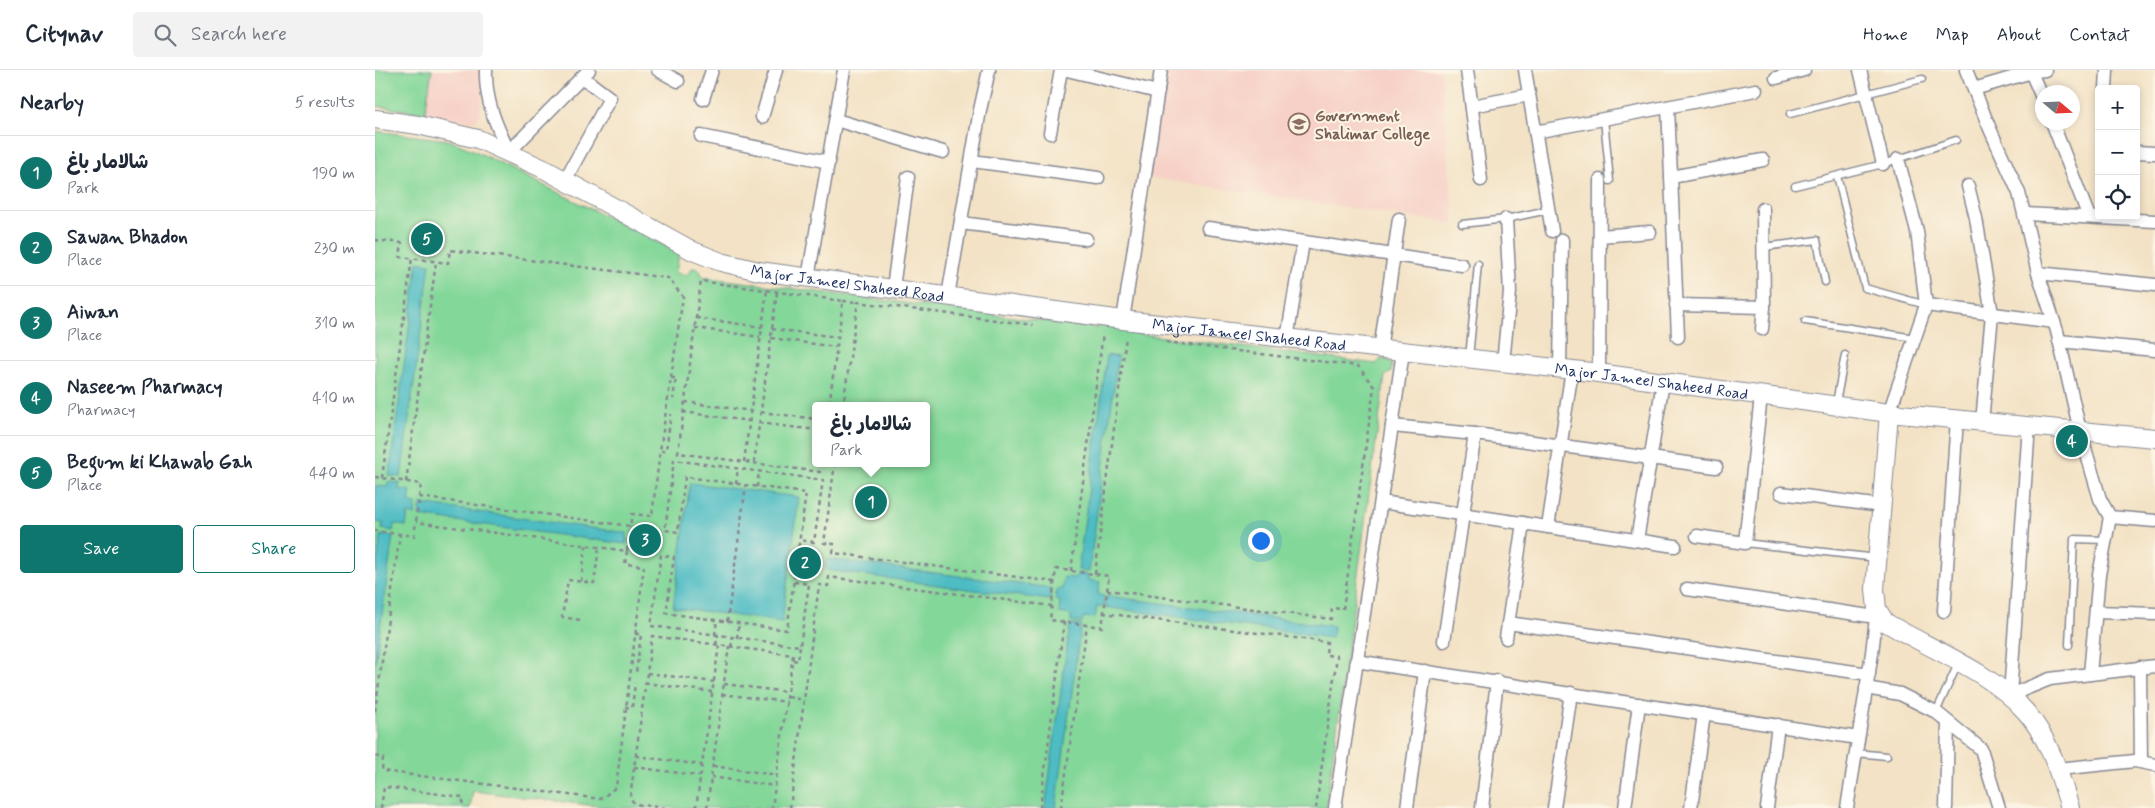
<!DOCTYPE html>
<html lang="en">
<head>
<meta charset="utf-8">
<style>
	:root { --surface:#fff; --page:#f2f2f3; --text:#1f2937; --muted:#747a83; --line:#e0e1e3; --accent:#0f766e }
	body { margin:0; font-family:Mynerve,"Playpen Sans Arabic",sans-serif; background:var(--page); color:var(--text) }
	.controls { position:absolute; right:15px; top:15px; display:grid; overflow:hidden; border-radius:5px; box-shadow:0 2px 8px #0003 }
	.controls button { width:45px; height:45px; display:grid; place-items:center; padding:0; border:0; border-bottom:1px solid var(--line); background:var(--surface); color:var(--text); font:25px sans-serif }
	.compass { position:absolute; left:1660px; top:15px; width:45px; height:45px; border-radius:50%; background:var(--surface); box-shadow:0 2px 8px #0003; rotate:109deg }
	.you { position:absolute; left:885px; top:470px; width:18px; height:18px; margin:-12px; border:4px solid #fff; border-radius:50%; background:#1a73e8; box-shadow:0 0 0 8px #1a73e833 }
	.badge { display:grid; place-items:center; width:32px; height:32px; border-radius:50%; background:var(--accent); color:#fff; font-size:16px; font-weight:700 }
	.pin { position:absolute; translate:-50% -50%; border:2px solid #fff; box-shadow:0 1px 5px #0006 }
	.popup { position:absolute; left:437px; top:332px; width:118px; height:65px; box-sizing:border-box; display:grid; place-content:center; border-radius:5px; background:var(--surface); filter:drop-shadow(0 1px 4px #0005); font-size:16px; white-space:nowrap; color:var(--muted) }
	.popup b { font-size:19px; color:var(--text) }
	.popup::after { content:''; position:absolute; left:50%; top:100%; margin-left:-10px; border:10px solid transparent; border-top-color:var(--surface) }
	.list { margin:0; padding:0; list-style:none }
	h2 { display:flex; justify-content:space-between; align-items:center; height:65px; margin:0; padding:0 20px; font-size:21px }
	h2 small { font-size:16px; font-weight:400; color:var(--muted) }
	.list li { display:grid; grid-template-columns:32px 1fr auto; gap:15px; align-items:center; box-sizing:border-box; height:75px; padding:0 20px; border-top:1px solid var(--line) }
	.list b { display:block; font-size:19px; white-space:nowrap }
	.list p { margin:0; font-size:16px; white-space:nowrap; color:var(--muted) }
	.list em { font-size:16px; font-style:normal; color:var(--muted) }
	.actions { display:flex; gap:10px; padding:15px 20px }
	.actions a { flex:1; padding:11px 0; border:1px solid var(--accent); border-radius:5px; text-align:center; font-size:18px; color:var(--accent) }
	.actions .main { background:var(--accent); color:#fff }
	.icon { flex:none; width:28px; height:28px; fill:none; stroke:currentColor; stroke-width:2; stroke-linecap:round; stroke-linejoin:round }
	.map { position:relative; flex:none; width:1780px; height:738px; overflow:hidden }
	header { display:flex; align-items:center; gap:30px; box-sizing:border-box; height:70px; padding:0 25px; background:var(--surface); border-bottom:1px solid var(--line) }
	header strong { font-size:24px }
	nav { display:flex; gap:28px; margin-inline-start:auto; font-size:18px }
	.search { width:350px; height:45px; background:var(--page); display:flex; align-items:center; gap:12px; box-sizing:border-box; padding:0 18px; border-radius:5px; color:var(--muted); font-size:19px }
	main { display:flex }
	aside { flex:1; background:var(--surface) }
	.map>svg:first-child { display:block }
	.built { fill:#f7d1c7 }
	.green { fill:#83d799; stroke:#4f837c; fill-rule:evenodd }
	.water { fill:#4dbcc3; stroke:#347690 }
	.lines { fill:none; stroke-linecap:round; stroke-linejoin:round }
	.lane-casing { stroke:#878892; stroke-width:9 }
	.street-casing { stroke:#878892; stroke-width:15 }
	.secondary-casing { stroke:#878892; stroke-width:20 }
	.path { stroke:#878892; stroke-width:2.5; stroke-dasharray:4 4; stroke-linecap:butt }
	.lane { stroke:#fff; stroke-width:6 }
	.street { stroke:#fff; stroke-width:12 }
	.secondary { stroke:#fff; stroke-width:18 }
	.labels { text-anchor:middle; stroke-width:4; stroke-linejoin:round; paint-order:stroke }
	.education-label { font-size:16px; font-weight:bold; fill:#785e54; stroke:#fcf5e5; text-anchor:start }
	.street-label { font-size:16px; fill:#1b2f5e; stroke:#fcf5e5 }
</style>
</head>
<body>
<header>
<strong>Citynav</strong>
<div class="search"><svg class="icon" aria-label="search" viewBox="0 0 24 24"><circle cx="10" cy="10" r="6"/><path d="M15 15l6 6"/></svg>Search here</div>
<nav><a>Home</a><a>Map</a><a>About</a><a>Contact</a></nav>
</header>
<main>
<aside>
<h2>Nearby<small>5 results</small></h2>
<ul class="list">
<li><span class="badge">1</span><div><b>شالامار باغ</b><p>Park</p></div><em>190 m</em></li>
<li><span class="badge">2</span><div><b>Sawan Bhadon</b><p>Place</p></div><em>230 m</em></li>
<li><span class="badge">3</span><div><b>Aiwan</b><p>Place</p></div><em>310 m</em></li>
<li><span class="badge">4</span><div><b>Naseem Pharmacy</b><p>Pharmacy</p></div><em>410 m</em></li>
<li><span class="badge">5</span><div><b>Begum ki Khawab Gah</b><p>Place</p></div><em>440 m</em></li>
</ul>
<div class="actions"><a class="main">Save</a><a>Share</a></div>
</aside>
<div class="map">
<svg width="1780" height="738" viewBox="0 0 1780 738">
	<rect width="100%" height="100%" fill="#fcf5e5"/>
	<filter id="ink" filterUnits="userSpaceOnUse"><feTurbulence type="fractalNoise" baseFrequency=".02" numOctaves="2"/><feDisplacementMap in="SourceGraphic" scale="10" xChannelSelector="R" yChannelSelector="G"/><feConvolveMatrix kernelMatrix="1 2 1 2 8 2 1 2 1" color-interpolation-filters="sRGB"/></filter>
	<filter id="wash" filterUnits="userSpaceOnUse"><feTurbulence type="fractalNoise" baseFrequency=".0096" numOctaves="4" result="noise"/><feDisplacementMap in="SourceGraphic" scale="20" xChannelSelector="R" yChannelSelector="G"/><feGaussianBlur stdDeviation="1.12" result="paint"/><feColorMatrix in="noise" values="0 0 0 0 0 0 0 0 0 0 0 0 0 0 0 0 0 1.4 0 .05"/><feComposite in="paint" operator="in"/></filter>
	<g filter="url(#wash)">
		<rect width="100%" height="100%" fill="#f3e2c5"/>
		<!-- built -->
		<g class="built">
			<polygon points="0,0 108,0 106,42 102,50 94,51 0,36"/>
			<polygon points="787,0 1066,0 1079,154 770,107"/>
		</g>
		<!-- green -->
		<g class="green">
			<polygon points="0,0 57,0 50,43 0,36"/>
			<path d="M0,61L73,70L98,80L304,183L301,203L312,205L317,198L324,199L328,207L723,258L732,250L750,253L757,263L1001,294L1006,289L1013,290L1017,295L1016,302L1010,306L951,738H239L98,721L95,738H0ZM441,336H551V393H441Z"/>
		</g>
		<!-- water -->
		<g class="water">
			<polygon points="43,192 55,194 26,407 14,406"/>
			<polygon points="732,285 743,287 714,502 703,500"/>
			<polygon points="13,412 25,413 24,419 36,421 34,432 41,434 40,445 33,444 31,456 19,454 18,461 7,459 8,453 0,452 0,416 12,417"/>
			<polygon points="315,413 424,427 407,552 298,537"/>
			<polygon points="46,434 252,463 251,474 44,446"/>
			<polygon points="6,465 18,466 0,594 0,509"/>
			<polygon points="452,489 676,518 675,530 450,500"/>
			<polygon points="702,503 713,505 713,510 725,512 723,524 729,526 728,537 722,536 720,548 708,547 707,553 696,551 696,545 684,543 685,531 680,530 682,519 687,519 689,507 701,508"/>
			<polygon points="732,526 958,556 957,568 730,537"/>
			<polygon points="695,554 706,555 681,738 670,738"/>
		</g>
	</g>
	<g filter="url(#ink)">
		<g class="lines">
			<!-- lane casing -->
			<g class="lane-casing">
				<g id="lane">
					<polyline points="1415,44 1547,9"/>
					<polyline points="1229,49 1235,111"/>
					<polyline points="1462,106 1490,218 1551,235"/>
					<polyline points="1420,116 1508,94 1581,70"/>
					<polyline points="1087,154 1131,149 1173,140"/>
					<polyline points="1389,177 1442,170 1450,212"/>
					<polyline points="1430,251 1540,268"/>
					<polyline points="1094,288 1103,194"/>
					<polyline points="1461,333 1470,285"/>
					<polyline points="1370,473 1502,488"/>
					<polyline points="1694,575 1699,469 1730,470"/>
					<polyline points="1561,642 1583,594"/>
					<polyline points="1481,683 1512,686"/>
				</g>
			</g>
			<!-- street casing -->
			<g class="street-casing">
				<g id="street">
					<path d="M111,0C110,31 121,55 134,82L214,0"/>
					<polyline points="283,0 303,11"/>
					<polyline points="692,0 783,22"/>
					<polyline points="1092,0 1106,110"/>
					<polyline points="1150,0 1177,161"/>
					<polyline points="1485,0 1508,94"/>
					<polyline points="1591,0 1615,59 1644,123 1663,203 1682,261 1705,361 1725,429 1735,447 1780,451"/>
					<polyline points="1656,2 1668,30"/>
					<polyline points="1401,8 1429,0"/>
					<polyline points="1599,19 1660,1 1670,0"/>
					<polyline points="1731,19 1732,0"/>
					<polyline points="328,29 337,0"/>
					<polyline points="1097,36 1154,25"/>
					<polyline points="1293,37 1303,267"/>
					<polyline points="387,47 401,0"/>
					<polyline points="461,50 568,82"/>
					<polyline points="1677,52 1714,147"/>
					<polyline points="1160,62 1381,20"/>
					<polyline points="675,63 686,0"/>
					<polyline points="326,66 454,92"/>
					<polyline points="1761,82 1780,83"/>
					<polyline points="1523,89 1542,161 1551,235"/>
					<polyline points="597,91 723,108"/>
					<polyline points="1296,107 1388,90"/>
					<polyline points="190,110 235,28 207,7"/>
					<polyline points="1593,116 1601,148 1617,244 1607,352"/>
					<polyline points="1388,139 1389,237"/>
					<polyline points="1650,144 1780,151"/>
					<polyline points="586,153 711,169"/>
					<polyline points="833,158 1087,195"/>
					<polyline points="1225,166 1275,162"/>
					<polyline points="1663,203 1780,215"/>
					<polyline points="433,208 469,0"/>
					<polyline points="518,218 533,107"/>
					<polyline points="573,226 605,40 614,0"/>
					<polyline points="1301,235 1389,237 1387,259"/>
					<polyline points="748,250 786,0"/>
					<polyline points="912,269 928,172"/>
					<polyline points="1684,271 1780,280"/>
					<polyline points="1005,280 1024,149"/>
					<polyline points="1128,293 1135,222 1131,149"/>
					<polyline points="1185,299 1187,170"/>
					<polyline points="1224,303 1225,110"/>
					<polyline points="1514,343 1551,235 1679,252"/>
					<polyline points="1017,356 1100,364 1341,397"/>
					<polyline points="1654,356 1635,625 1675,609 1780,596"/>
					<polyline points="1406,423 1507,436"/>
					<polyline points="1006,432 1300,476"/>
					<polyline points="1173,457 1197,300"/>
					<polyline points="1322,466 1370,473 1386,326"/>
					<polyline points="1262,470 1288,312"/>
					<polyline points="1312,519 1501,547"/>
					<polyline points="1569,541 1582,349"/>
					<polyline points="1721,542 1780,544"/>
					<polyline points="1133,553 1494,604"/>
					<polyline points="1131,568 1148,453"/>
					<polyline points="1069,571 1100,364"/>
					<polyline points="981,591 1483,668"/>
					<polyline points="1765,597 1766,692"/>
					<polyline points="1715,604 1724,505 1735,447"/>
					<polyline points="1491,618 1525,624 1561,642 1606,679 1624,738"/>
					<polyline points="1683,699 1760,691 1780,695"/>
					<polyline points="960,738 1028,282"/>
					<polyline points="1032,738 1050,601"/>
					<polyline points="1107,738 1122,611"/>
					<polyline points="1179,738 1196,623"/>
					<polyline points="1250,738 1264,634"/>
					<polyline points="1316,738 1329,644"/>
					<polyline points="1392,738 1403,655"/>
					<polyline points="1472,738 1497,583 1502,539"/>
					<polyline points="1571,738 1573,652"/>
				</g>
			</g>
			<!-- secondary casing -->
			<g class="secondary-casing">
				<g id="secondary">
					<path id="s1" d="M0,49L43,55L103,69L171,100L318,181L346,192L384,201L748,250L1216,302L1514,343L1780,368"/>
					<path d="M1514,343L1500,519L1502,539L1510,552C1555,579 1617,602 1651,642C1674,668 1685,705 1695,738"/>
				</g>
			</g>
			<!-- path -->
			<g class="path">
				<polyline points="0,170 27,173 25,187 73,193 75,180 293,208 308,227 285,381"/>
				<polyline points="468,231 483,232"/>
				<polyline points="321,248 387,257"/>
				<polyline points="320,258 385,267"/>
				<polyline points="397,259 463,267"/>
				<polyline points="396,268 461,277"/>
				<polyline points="296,308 301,308 298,329"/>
				<polyline points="310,332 376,341"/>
				<polyline points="468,336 483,232 658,255"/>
				<polyline points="308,342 374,351"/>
				<polyline points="386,342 441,349"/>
				<polyline points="384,353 441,360"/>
				<polyline points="369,392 392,220"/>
				<polyline points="379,393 402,222"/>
				<polyline points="446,393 445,402 303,383 326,211 468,231 454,336"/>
				<polyline points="460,393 449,473 459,474 458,483 680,512"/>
				<polyline points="0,407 46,414 39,466 0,461"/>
				<polyline points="7,408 37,188"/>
				<polyline points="31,412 61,192"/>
				<polyline points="361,414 363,398"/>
				<polyline points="382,417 384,401"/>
				<polyline points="44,427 255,456 257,444 277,446 285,381 291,381 296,344"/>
				<polyline points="252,481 255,456"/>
				<polygon points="681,499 734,506 727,557 675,550"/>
				<polyline points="696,501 728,264"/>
				<polyline points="720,504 751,267"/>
				<polyline points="206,511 211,475"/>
				<polyline points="419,512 434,514 425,576 276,556 286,485 299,487 291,543 412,560 431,423 310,407 303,462 290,460 299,390 448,410 439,472 424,470"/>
				<polyline points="732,520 956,549 957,538 968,539 999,317 983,296 790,272"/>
				<polyline points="728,543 952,572 951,585 962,586 941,738"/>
				<polyline points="205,550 187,547 193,510 219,513 224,477"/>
				<polyline points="352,552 371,415"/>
				<polyline points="260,564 266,564 261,603"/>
				<polyline points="340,565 342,550"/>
				<polyline points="362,568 364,553"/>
				<polyline points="341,575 343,565"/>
				<polyline points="356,577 358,567"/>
				<polyline points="418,590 423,591 425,576"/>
				<polyline points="272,603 339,612"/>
				<polyline points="270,613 337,622"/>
				<polyline points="349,614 413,622"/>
				<polyline points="347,624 412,632"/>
				<polyline points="413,627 429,630"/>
				<polyline points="250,637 257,638 260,613"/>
				<polyline points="0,641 25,464"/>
				<polyline points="0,686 8,688 7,701 226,729 241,717 269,496 250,494 252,481 41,452"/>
				<polyline points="261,686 327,695"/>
				<polyline points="338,696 402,705"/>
				<polyline points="259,697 326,706"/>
				<polyline points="336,707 400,716"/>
				<polyline points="6,738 9,717 88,727 87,738"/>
				<polyline points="290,738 260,734 255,728 277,566 418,585 397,738"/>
				<polyline points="321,738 344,575"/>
				<polyline points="332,738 354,576"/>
				<polyline points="415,738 444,515 453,516 454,507 677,536"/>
				<polyline points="665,738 689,552"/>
				<polyline points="686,738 712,555"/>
			</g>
			<!-- lane -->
			<use href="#lane" class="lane"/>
			<!-- street -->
			<use href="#street" class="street"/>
			<!-- secondary -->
			<use href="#secondary" class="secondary"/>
		</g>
	</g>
	<!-- icons -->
	<defs>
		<g id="university-ring" transform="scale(1.125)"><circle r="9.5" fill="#fcf5e5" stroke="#8d6e63" stroke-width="1.5"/><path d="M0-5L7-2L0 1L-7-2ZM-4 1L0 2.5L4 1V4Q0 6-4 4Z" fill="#8d6e63"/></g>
	</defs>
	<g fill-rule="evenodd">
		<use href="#university-ring" x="924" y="54"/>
	</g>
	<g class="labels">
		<!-- education labels -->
		<g class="education-label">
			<text x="940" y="51">Government<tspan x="940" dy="18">Shalimar College</tspan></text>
		</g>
		<!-- street labels -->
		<g class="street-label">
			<text dy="6" stroke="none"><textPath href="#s1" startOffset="506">Major Jameel Shaheed Road</textPath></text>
			<text dy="6" stroke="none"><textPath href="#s1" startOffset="911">Major Jameel Shaheed Road</textPath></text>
			<text dy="6" stroke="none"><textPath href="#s1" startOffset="1316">Major Jameel Shaheed Road</textPath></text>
		</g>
	</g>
</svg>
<div class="controls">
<button>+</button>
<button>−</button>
<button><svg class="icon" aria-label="locate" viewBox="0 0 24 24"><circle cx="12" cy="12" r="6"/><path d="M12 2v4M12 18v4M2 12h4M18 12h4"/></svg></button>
</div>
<svg class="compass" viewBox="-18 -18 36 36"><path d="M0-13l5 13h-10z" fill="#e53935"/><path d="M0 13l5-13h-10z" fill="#747a83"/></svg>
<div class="you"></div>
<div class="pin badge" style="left:496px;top:432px">1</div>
<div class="popup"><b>شالامار باغ</b>Park</div>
<div class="pin badge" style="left:430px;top:493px">2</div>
<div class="pin badge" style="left:270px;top:470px">3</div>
<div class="pin badge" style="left:1697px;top:371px">4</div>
<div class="pin badge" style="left:52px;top:169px">5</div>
</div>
</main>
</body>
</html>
